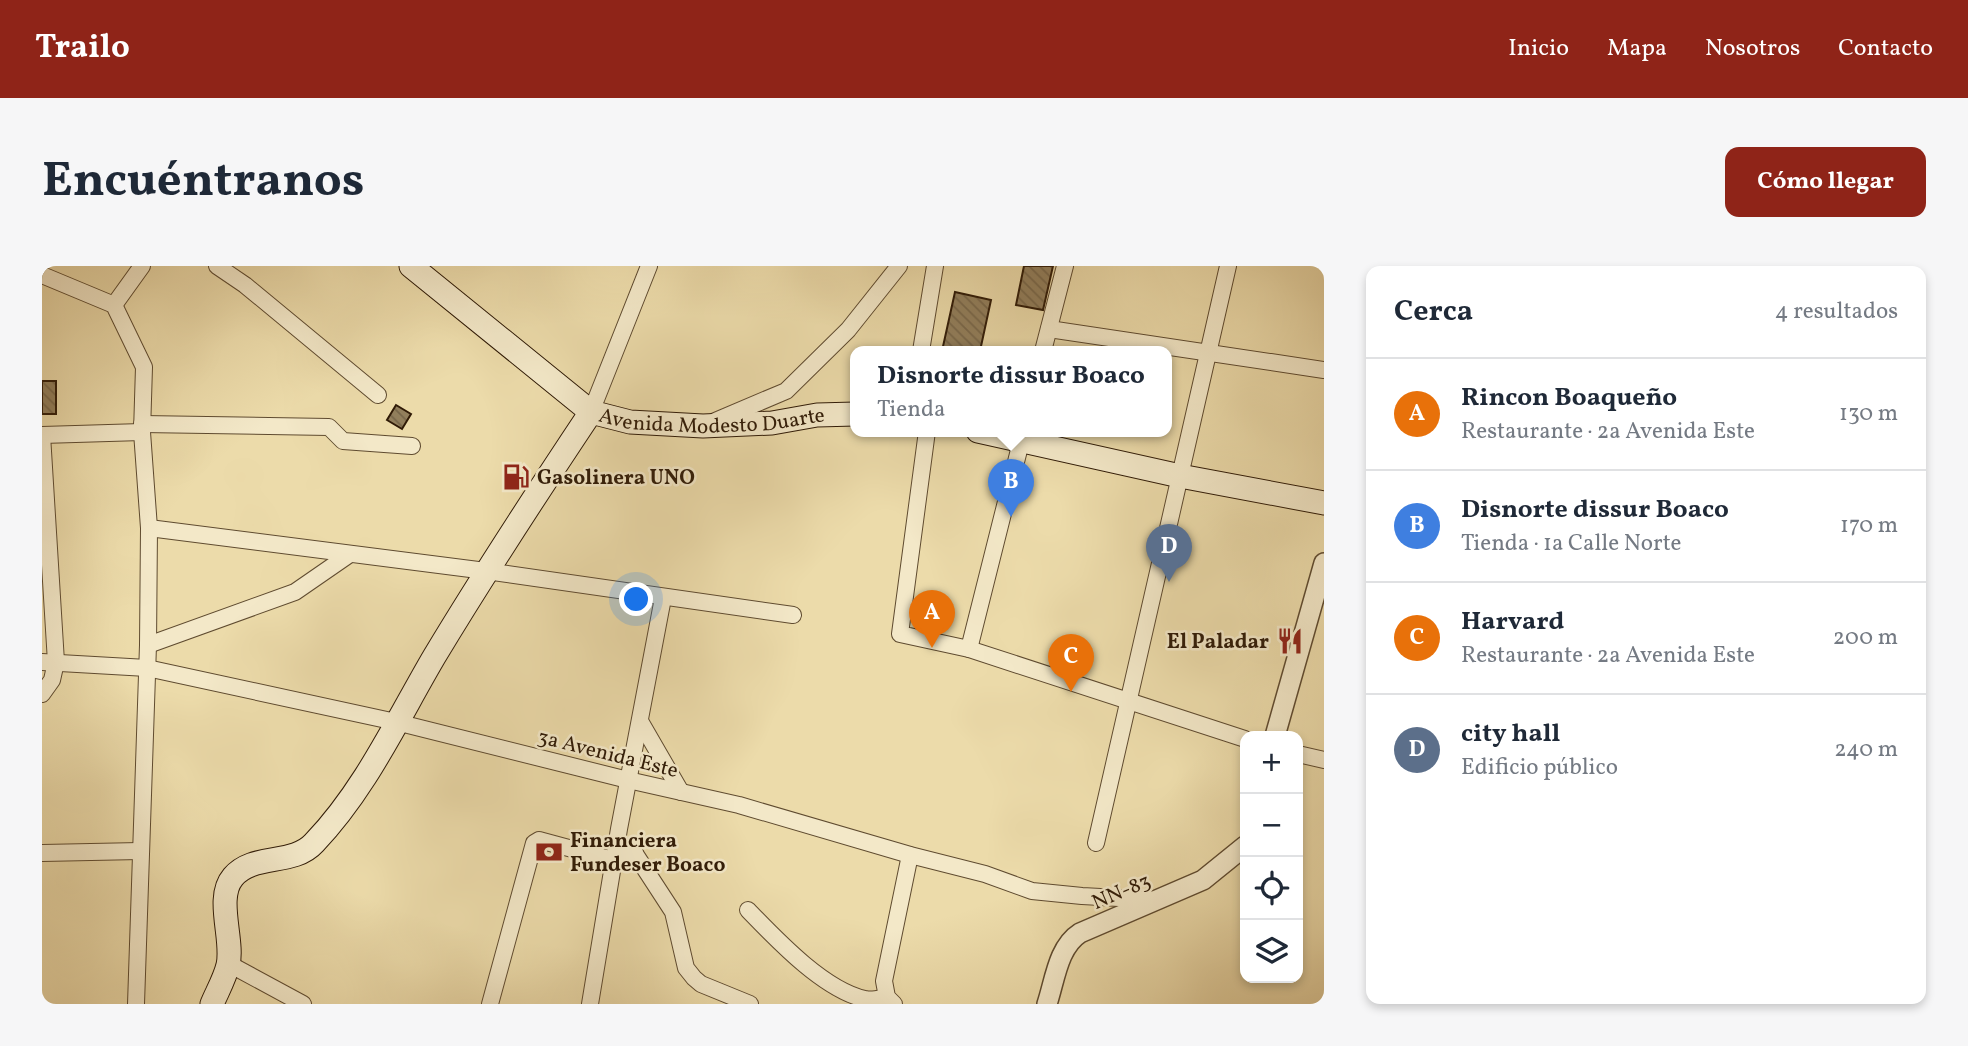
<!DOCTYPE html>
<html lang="es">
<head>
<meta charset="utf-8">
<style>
	:root { --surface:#fff; --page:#f6f6f7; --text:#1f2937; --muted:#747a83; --line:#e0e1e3; --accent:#8f2418 }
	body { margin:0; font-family:Vollkorn,serif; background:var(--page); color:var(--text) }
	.controls { position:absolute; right:21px; bottom:21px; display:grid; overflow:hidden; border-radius:14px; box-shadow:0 4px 10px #0003 }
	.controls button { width:63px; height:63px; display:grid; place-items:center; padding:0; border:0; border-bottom:2px solid var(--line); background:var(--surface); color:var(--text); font:35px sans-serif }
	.you { position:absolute; left:595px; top:334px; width:24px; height:24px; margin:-18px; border:5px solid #fff; border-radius:50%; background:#1a73e8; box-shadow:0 0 0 10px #1a73e833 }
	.badge { display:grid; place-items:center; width:46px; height:46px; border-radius:50%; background:var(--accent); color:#fff; font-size:23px; font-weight:700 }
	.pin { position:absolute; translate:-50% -58px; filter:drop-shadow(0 2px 4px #0008) }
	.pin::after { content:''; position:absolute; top:37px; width:24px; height:21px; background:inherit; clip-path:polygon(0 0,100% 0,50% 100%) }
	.popup { position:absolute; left:808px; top:80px; width:322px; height:91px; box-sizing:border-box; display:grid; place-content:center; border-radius:14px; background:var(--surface); filter:drop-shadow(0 2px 5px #0005); font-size:23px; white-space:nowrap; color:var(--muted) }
	.popup b { font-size:26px; color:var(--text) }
	.popup::after { content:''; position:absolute; left:50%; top:100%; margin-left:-14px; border:14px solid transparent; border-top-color:var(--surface) }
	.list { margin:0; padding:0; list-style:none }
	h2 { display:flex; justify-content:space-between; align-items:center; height:91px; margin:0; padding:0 28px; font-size:30px }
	h2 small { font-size:23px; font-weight:400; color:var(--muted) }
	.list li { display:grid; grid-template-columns:46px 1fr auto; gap:21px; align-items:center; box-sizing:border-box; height:112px; padding:0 28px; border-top:2px solid var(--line) }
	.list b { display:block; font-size:26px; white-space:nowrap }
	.list p { margin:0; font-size:23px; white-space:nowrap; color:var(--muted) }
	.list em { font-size:23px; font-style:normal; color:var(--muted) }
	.icon { flex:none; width:38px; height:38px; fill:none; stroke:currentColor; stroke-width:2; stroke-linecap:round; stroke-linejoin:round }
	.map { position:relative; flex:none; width:1282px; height:738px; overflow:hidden; border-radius:14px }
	header { display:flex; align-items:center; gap:42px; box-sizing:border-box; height:98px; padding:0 35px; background:var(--accent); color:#fff }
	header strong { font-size:33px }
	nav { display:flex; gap:38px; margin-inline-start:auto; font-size:24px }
	.intro { display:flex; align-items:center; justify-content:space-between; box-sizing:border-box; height:168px; padding:0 42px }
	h1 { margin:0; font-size:49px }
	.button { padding:18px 32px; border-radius:14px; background:var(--accent); color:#fff; font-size:24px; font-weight:700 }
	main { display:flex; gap:42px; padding:0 42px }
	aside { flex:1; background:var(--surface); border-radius:14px; box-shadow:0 4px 10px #0003 }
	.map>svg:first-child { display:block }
	.building { fill:url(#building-back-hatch); stroke:#301b07; stroke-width:2 }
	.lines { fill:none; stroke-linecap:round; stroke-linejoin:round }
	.minor-casing { stroke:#5f4b30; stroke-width:18 }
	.tertiary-casing { stroke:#5f4b30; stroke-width:22 }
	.secondary-casing { stroke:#301b07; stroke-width:25 }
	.minor { stroke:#f3e8c8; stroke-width:16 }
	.tertiary { stroke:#f3e8c8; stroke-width:19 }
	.secondary { stroke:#f3e8c8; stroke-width:23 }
	.labels { text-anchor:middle; stroke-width:5; stroke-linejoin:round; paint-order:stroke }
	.street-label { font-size:21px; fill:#301b07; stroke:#f3e8c8 }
	.poi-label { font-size:21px; font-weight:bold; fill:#301b07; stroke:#f3e8c8; text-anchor:start }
</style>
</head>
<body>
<header>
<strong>Trailo</strong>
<nav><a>Inicio</a><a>Mapa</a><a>Nosotros</a><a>Contacto</a></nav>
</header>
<div class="intro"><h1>Encuéntranos</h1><a class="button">Cómo llegar</a></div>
<main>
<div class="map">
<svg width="1282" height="738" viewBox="0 0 1282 738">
	<defs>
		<pattern id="building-back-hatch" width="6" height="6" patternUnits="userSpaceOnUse" patternTransform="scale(1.75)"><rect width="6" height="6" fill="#927f5c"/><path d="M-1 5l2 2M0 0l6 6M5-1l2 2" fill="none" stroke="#78674a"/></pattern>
	</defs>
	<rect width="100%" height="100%" fill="#ecdbaa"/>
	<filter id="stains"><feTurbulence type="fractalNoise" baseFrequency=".00286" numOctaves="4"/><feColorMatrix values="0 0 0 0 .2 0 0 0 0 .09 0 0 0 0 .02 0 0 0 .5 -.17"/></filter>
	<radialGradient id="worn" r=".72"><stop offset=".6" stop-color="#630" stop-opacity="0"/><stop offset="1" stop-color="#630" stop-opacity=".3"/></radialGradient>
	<!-- building -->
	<g class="building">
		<polygon points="982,0 1011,0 1001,44 974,39"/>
		<polygon points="913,26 949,34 938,85 900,85"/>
		<rect x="0" y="115" width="14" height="33"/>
		<polygon points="354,139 369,148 360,163 345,154"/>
	</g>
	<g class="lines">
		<!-- minor casing -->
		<g class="minor-casing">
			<g id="minor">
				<polyline points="175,0 203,19 336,129"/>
				<polyline points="0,9 72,39 102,101 100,166 107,262 106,379 94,738"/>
				<polyline points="72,39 100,0"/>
				<polyline points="1007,63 1282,104"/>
				<polyline points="879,85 893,0"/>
				<polyline points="1001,85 1023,0"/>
				<polyline points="549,146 607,0"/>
				<polyline points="673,155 744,125 806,64 857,0"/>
				<polyline points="100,158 287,161 301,175 370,180"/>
				<polyline points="885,165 858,368 927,383 1203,473"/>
				<polyline points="0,169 100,166"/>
				<polyline points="107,262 444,305 751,349"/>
				<polyline points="106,379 253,326 308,288"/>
				<polyline points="927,383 981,168"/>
				<polyline points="0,396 105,402 354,456 586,514 697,539 868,589 943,608 990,625 1040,630 1114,634"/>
				<polyline points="0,428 10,414 14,396 0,169"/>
				<polyline points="598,455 639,526"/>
				<polyline points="1256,488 1282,494"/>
				<polyline points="1054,577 1186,0"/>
				<polyline points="588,580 631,646 644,702 652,712 659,718 708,738"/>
				<polyline points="0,587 98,585"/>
				<path d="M706,644C735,674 782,724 823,733C830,735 839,732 845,731"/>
				<polyline points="187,698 261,738"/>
				<polyline points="448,738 492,577 497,574 571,594 593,587"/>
				<polyline points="548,738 577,563 621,332"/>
				<polyline points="852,738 845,731 842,715 868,589"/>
			</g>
		</g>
		<!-- tertiary casing -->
		<g class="tertiary-casing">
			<g id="tertiary">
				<polyline points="1233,470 1282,297"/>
				<path d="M1005,738C1013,714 1016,681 1038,667L1161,614L1203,580"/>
			</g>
		</g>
		<!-- secondary casing -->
		<g class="secondary-casing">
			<g id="secondary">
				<path id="s1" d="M369,0L549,146L588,156L661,160L730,157L775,149L813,148"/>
				<polyline points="936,165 1138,210 1282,237"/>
				<path d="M170,738C175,726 183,712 186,699C192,674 173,632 191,611C211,587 251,600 272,577C323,524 355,454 392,391C442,308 495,227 549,146"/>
			</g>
		</g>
		<!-- minor -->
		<use href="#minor" class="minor"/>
		<!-- tertiary -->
		<use href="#tertiary" class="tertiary"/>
		<!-- secondary -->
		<use href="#secondary" class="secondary"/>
	</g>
	<!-- icons -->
	<defs>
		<g id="fuel-bare" transform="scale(2.1)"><path d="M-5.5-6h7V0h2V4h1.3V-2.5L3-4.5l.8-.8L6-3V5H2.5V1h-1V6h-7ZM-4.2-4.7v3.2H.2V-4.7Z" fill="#8f2418" stroke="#f3e8c8" stroke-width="2.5" paint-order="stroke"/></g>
		<g id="restaurant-bare" transform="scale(2.1)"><path d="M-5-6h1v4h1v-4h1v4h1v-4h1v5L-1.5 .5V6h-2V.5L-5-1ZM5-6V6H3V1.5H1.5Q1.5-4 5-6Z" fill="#8f2418" stroke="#f3e8c8" stroke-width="2.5" paint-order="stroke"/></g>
		<g id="bank-bare" transform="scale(2.1)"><path d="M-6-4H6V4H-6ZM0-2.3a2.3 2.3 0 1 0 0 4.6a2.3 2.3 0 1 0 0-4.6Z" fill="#8f2418" stroke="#f3e8c8" stroke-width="2.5" paint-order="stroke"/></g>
	</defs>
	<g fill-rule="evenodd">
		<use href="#fuel-bare" x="474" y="211"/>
		<use href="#restaurant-bare" x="1248" y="375"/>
		<use href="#bank-bare" x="507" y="586"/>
	</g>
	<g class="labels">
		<!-- street labels -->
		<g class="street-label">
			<text dy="7" stroke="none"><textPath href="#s1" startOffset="354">Avenida Modesto Duarte</textPath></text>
			<text transform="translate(566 487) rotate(14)" y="7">3a Avenida Este</text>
			<text transform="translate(1079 625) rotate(-23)" y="7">NN-83</text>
		</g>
		<!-- poi labels -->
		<g class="poi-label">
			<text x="495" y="218">Gasolinera UNO</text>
			<text x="1227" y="382" text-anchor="end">El Paladar</text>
			<text x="528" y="581">Financiera<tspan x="528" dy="24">Fundeser Boaco</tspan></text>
		</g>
	</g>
	<rect width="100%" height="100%" filter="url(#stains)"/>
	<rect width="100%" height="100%" fill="url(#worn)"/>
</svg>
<div class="controls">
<button>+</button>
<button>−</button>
<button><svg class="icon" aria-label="locate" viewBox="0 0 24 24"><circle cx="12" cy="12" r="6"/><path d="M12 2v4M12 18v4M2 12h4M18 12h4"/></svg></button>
<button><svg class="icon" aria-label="layers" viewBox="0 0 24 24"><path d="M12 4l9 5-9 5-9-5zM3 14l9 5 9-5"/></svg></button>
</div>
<div class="you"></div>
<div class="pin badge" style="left:890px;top:382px;background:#e8710a">A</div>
<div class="pin badge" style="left:969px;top:251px;background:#3f7fe0">B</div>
<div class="popup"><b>Disnorte dissur Boaco</b>Tienda</div>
<div class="pin badge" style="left:1029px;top:426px;background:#e8710a">C</div>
<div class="pin badge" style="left:1127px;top:316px;background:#5c6f8a">D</div>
</div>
<aside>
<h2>Cerca<small>4 resultados</small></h2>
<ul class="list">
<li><span class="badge" style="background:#e8710a">A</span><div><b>Rincon Boaqueño</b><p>Restaurante · 2a Avenida Este</p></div><em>130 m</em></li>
<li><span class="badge" style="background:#3f7fe0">B</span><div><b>Disnorte dissur Boaco</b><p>Tienda · 1a Calle Norte</p></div><em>170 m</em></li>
<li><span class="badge" style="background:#e8710a">C</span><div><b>Harvard</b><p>Restaurante · 2a Avenida Este</p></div><em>200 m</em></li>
<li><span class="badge" style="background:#5c6f8a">D</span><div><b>city hall</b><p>Edificio público</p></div><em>240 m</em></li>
</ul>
</aside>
</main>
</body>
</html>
